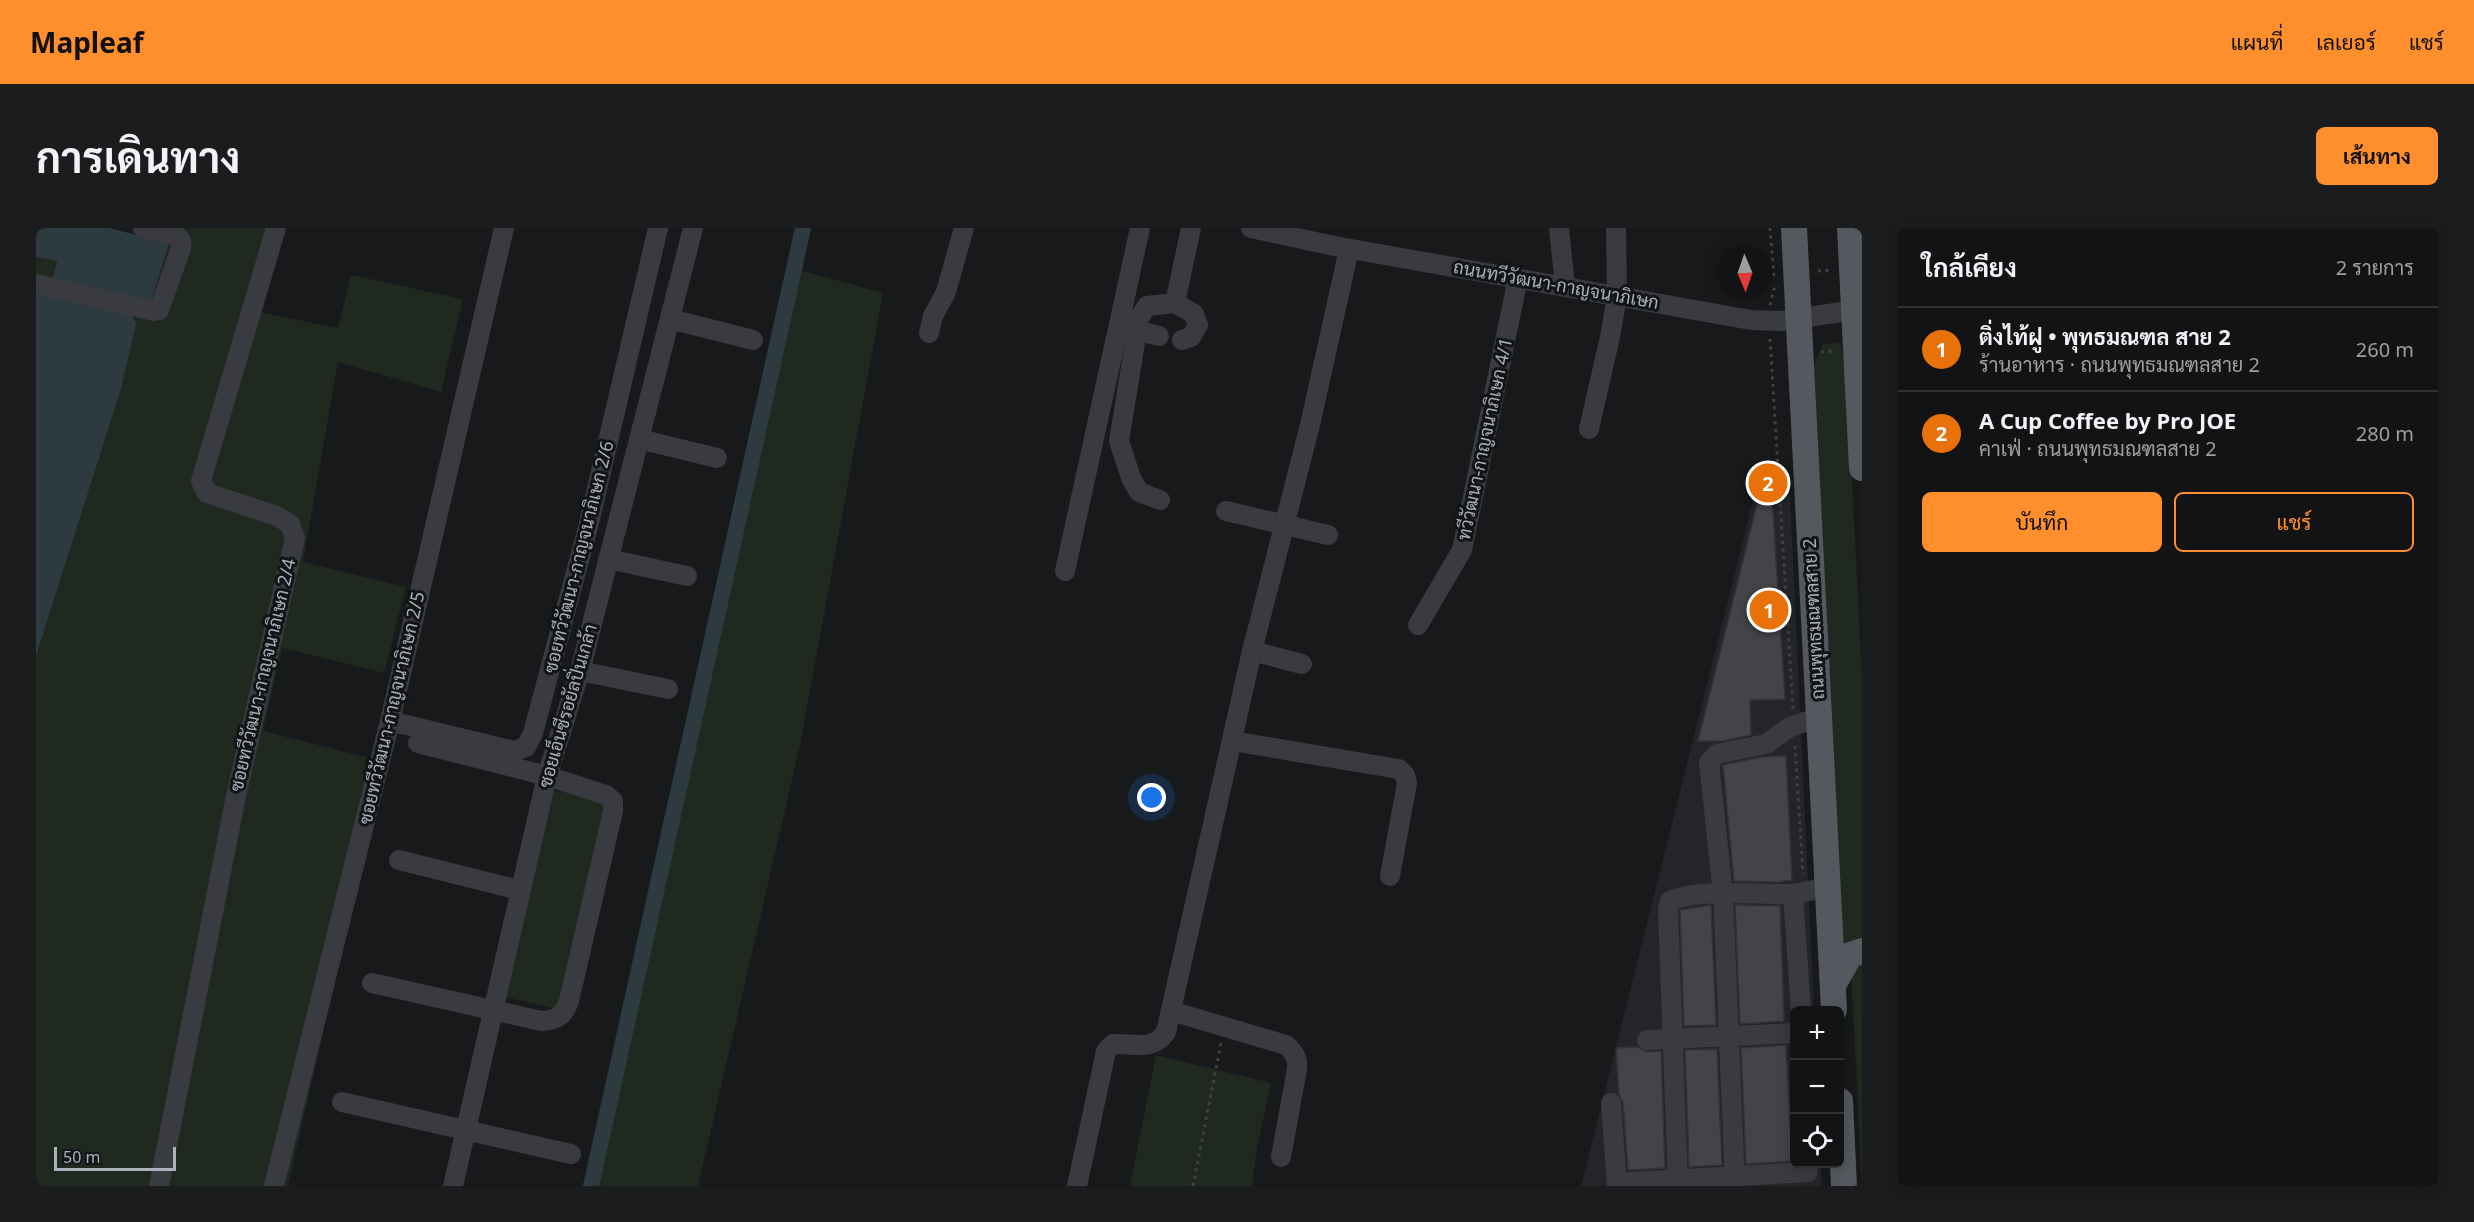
<!DOCTYPE html>
<html lang="th">
<head>
<meta charset="utf-8">
<style>
	:root { --surface:#121314; --page:#1b1c1d; --text:#f1f3f6; --muted:#9c9ea0; --line:#313234; --accent:#ff8e2c }
	body { margin:0; font-family:"Noto Sans",Sarabun,sans-serif; background:var(--page); color:var(--text) }
	.controls { position:absolute; right:18px; bottom:18px; display:grid; overflow:hidden; border-radius:9px; box-shadow:0 3px 15px #0003 }
	.controls button { width:54px; height:54px; display:grid; place-items:center; padding:0; border:0; border-bottom:2px solid var(--line); background:var(--surface); color:var(--text); font:30px sans-serif }
	.compass { position:absolute; left:1682px; top:18px; width:54px; height:54px; border-radius:50%; background:var(--surface); box-shadow:0 3px 15px #0003; rotate:178deg }
	.scale { position:absolute; left:18px; bottom:15px; width:122px; box-sizing:border-box; padding-left:6px; border:3px solid #aab3bb; border-top:0; font-size:16px; line-height:21px; white-space:nowrap; color:#aab3bb; -webkit-text-stroke:4px #131416; paint-order:stroke }
	.you { position:absolute; left:1116px; top:570px; width:21px; height:21px; margin:-15px; border:4px solid #fff; border-radius:50%; background:#1a73e8; box-shadow:0 0 0 9px #1a73e833 }
	.badge { display:grid; place-items:center; width:39px; height:39px; border-radius:50%; background:var(--accent); color:#fff; font-size:20px; font-weight:700 }
	.pin { position:absolute; translate:-50% -50%; border:3px solid #fff; box-shadow:0 2px 6px #0006 }
	.list { margin:0; padding:0; list-style:none }
	h2 { display:flex; justify-content:space-between; align-items:center; height:78px; margin:0; padding:0 24px; font-size:26px }
	h2 small { font-size:20px; font-weight:400; color:var(--muted) }
	.list li { display:grid; grid-template-columns:39px 1fr auto; gap:18px; align-items:center; box-sizing:border-box; height:84px; padding:0 24px; border-top:2px solid var(--line) }
	.list b { display:block; font-size:22px; white-space:nowrap }
	.list p { margin:0; font-size:20px; white-space:nowrap; color:var(--muted) }
	.list em { font-size:20px; font-style:normal; color:var(--muted) }
	.actions { display:flex; gap:12px; padding:18px 24px }
	.actions a { flex:1; padding:14px 0; border:2px solid var(--accent); border-radius:9px; text-align:center; font-size:21px; color:var(--accent) }
	.actions .main { background:var(--accent); color:#111 }
	.icon { flex:none; width:33px; height:33px; fill:none; stroke:currentColor; stroke-width:2; stroke-linecap:round; stroke-linejoin:round }
	.map { position:relative; flex:none; width:1826px; height:958px; overflow:hidden; border-radius:9px }
	header { display:flex; align-items:center; gap:36px; box-sizing:border-box; height:84px; padding:0 30px; background:var(--accent); color:#111 }
	header strong { font-size:28px }
	nav { display:flex; gap:33px; margin-inline-start:auto; font-size:21px }
	.intro { display:flex; align-items:center; justify-content:space-between; box-sizing:border-box; height:144px; padding:0 36px }
	h1 { margin:0; font-size:42px }
	.button { padding:15px 27px; border-radius:9px; background:var(--accent); color:#111; font-size:21px; font-weight:700 }
	main { display:flex; gap:36px; padding:0 36px }
	aside { flex:1; background:var(--surface); border-radius:9px; box-shadow:0 3px 15px #0003 }
	.map>svg:first-child { display:block }
	.built { fill:#242528 }
	.green { fill:#202920 }
	.water { fill:#2d3b40 }
	.lines { fill:none; stroke-linecap:round; stroke-linejoin:round }
	.canal { stroke:#2d3b40; stroke-width:16 }
	.building { fill:#424448; stroke:#323337; stroke-width:1.5 }
	.path { stroke:#3f4347; stroke-width:3; stroke-dasharray:3 4.5; stroke-linecap:butt }
	.minor { stroke:#393b40; stroke-width:20 }
	.major { stroke:#55595f; stroke-width:26 }
	.labels { text-anchor:middle; stroke-width:6; stroke-linejoin:round; paint-order:stroke }
	.street-label { font-size:18px; fill:#aab3bb; stroke:#131416 }
</style>
</head>
<body>
<header>
<strong>Mapleaf</strong>
<nav><a>แผนที่</a><a>เลเยอร์</a><a>แชร์</a></nav>
</header>
<div class="intro"><h1>การเดินทาง</h1><a class="button">เส้นทาง</a></div>
<main>
<div class="map">
<svg width="1826" height="958" viewBox="0 0 1826 958">
	<rect width="100%" height="100%" fill="#18191b"/>
	<!-- built -->
	<polygon class="built" points="1753,247 1778,782 1758,782 1758,936 1785,936 1786,958 1545,958 1723,249"/>
	<!-- green -->
	<g class="green">
		<polygon points="137,0 231,0 210,81 302,100 315,47 427,71 405,164 302,134 267,334 370,359 348,445 246,420 227,503 349,534 252,958 0,958 0,428 85,161 93,85 0,66 0,29 21,33 16,52 115,74"/>
		<polygon points="753,39 847,65 764,517 662,958 566,958 553,955"/>
		<polygon points="1804,115 1810,136 1826,449 1826,717 1807,719 1778,136 1787,116"/>
		<polygon points="516,562 570,574 522,781 469,769"/>
		<polygon points="1826,732 1826,958 1815,743"/>
		<polygon points="1120,827 1235,855 1221,920 1216,958 1094,958"/>
	</g>
	<!-- water -->
	<g class="water">
		<polygon points="0,0 73,0 133,15 115,74 16,52 21,33 0,29"/>
		<polygon points="0,66 94,85 100,95 85,161 0,428"/>
	</g>
	<g class="lines">
		<!-- canal -->
		<polyline class="canal" points="555,958 767,0"/>
	</g>
	<!-- building -->
	<g class="building">
		<polygon points="1741,251 1742,269 1736,269 1749,471 1714,472 1715,507 1686,513 1662,513 1722,272 1725,252"/>
		<polygon points="1750,528 1756,652 1742,654 1698,653 1687,537 1725,529"/>
		<polygon points="1675,677 1680,797 1648,798 1644,682"/>
		<polygon points="1699,677 1744,678 1748,793 1704,796"/>
		<polygon points="1750,817 1756,933 1710,936 1705,820"/>
		<polygon points="1601,819 1611,824 1625,823 1629,940 1592,942 1587,874 1583,866 1580,820"/>
		<polygon points="1681,821 1686,937 1653,939 1649,822"/>
	</g>
	<g class="lines">
		<!-- path -->
		<g class="path">
			<polyline points="1734,0 1738,48"/>
			<polyline points="1782,43 1796,42"/>
			<polyline points="1734,77 1739,57"/>
			<polyline points="1734,111 1757,481"/>
			<polyline points="1785,124 1799,123"/>
			<polyline points="1759,518 1767,646"/>
			<polyline points="1157,958 1185,815"/>
		</g>
		<!-- minor -->
		<g class="minor">
			<polyline points="1215,0 1298,18 1715,92 1746,93 1826,81"/>
			<polyline points="1523,0 1529,58"/>
			<polyline points="0,56 118,83 123,82 145,20 145,13 141,8 107,0"/>
			<polyline points="1139,75 1155,0"/>
			<polyline points="634,91 717,112"/>
			<polyline points="1100,102 1123,108"/>
			<polyline points="893,105 897,88 910,64 928,0"/>
			<polyline points="1553,201 1574,109 1581,69 1580,0"/>
			<polyline points="603,211 681,230"/>
			<polyline points="1124,272 1103,264 1095,250 1083,213 1103,90 1111,78 1139,75 1158,86 1162,97 1155,109 1146,112"/>
			<polyline points="1190,283 1292,307"/>
			<polyline points="572,331 651,348"/>
			<polyline points="1029,343 1104,0"/>
			<polyline points="1382,397 1426,322 1482,50"/>
			<polyline points="1216,423 1266,436"/>
			<polyline points="544,443 632,461"/>
			<polyline points="354,493 478,523 490,519 497,505 552,299 622,0"/>
			<polyline points="1196,513 1363,541 1369,547 1371,555 1354,648"/>
			<polyline points="363,632 483,662"/>
			<polyline points="1757,666 1765,782"/>
			<path d="M336,755L505,793C521,792 528,788 533,773L577,583V573L570,567L511,548L382,515"/>
			<path d="M1135,783L1250,817C1258,824 1262,830 1261,841L1245,929"/>
			<polyline points="1611,812 1758,805"/>
			<polyline points="306,874 535,926"/>
			<polyline points="1575,875 1581,958"/>
			<polyline points="1581,955 1772,944"/>
			<polyline points="123,958 200,568 259,310 254,296 241,288 171,265 165,253 240,0"/>
			<polyline points="238,958 354,493 468,0"/>
			<polyline points="417,958 511,548 544,443 657,0"/>
			<path d="M1041,958L1070,823L1077,816C1098,815 1116,824 1130,804L1216,423L1274,197L1313,21"/>
			<path d="M1642,958L1632,681L1634,673C1663,660 1721,667 1754,666C1767,665 1779,661 1791,659"/>
			<polyline points="1699,958 1687,666 1673,534 1681,526 1730,516 1754,499 1783,489"/>
		</g>
		<!-- major -->
		<g class="major">
			<polyline points="1758,0 1798,782"/>
			<polyline points="1814,0 1826,240"/>
			<polyline points="1797,757 1814,727 1826,723"/>
			<polyline points="1804,873 1808,958"/>
		</g>
	</g>
	<g class="labels">
		<!-- street labels -->
		<g class="street-label">
			<text transform="translate(1520 57) rotate(10)" y="6">ถนนทวีวัฒนา-กาญจนาภิเษก</text>
			<text transform="translate(1449 211) rotate(-78)" y="6">ทวีวัฒนา-กาญจนาภิเษก 4/1</text>
			<text transform="translate(543 329) rotate(-76)" y="6">ซอยทวีวัฒนา-กาญจนาภิเษก 2/6</text>
			<text transform="translate(1778 391) rotate(-93)" y="6">ถนนพุทธมณฑลสาย 2</text>
			<text transform="translate(227 447) rotate(-77)" y="6">ซอยทวีวัฒนา-กาญจนาภิเษก 2/4</text>
			<text transform="translate(532 478) rotate(-74)" y="6">ซอยเอ็นซีรอยัลปิ่นเกล้า</text>
			<text transform="translate(356 480) rotate(-77)" y="6">ซอยทวีวัฒนา-กาญจนาภิเษก 2/5</text>
		</g>
	</g>
</svg>
<div class="controls">
<button>+</button>
<button>−</button>
<button><svg class="icon" aria-label="locate" viewBox="0 0 24 24"><circle cx="12" cy="12" r="6"/><path d="M12 2v4M12 18v4M2 12h4M18 12h4"/></svg></button>
</div>
<svg class="compass" viewBox="-18 -18 36 36"><path d="M0-13l5 13h-10z" fill="#e53935"/><path d="M0 13l5-13h-10z" fill="#9c9ea0"/></svg>
<div class="scale">50 m</div>
<div class="you"></div>
<div class="pin badge" style="left:1733px;top:382px;background:#e8710a">1</div>
<div class="pin badge" style="left:1732px;top:255px;background:#e8710a">2</div>
</div>
<aside>
<h2>ใกล้เคียง<small>2 รายการ</small></h2>
<ul class="list">
<li><span class="badge" style="background:#e8710a">1</span><div><b>ติ่งไท้ฝู • พุทธมณฑล สาย 2</b><p>ร้านอาหาร · ถนนพุทธมณฑลสาย 2</p></div><em>260 m</em></li>
<li><span class="badge" style="background:#e8710a">2</span><div><b>A Cup Coffee by Pro JOE</b><p>คาเฟ่ · ถนนพุทธมณฑลสาย 2</p></div><em>280 m</em></li>
</ul>
<div class="actions"><a class="main">บันทึก</a><a>แชร์</a></div>
</aside>
</main>
</body>
</html>
